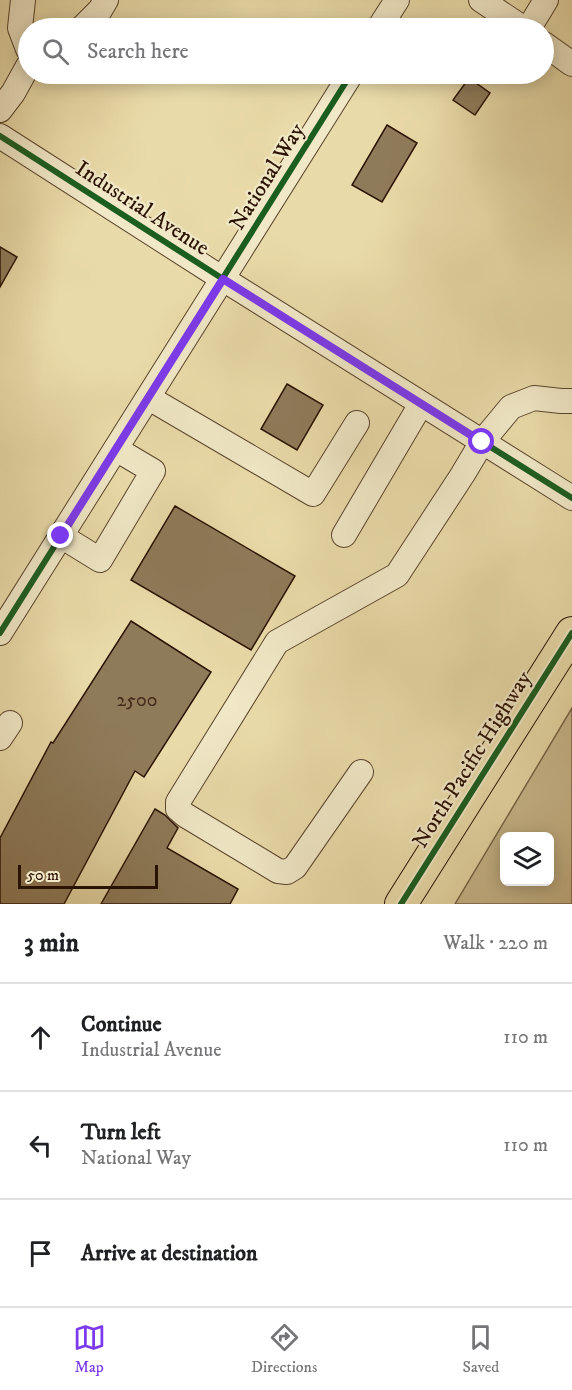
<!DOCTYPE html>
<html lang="en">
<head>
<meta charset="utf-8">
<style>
	:root { --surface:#fff; --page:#f2f2f2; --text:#202124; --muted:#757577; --line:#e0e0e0; --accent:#7c3aed }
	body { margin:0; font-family:"IM FELL DW Pica",serif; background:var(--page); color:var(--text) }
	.controls { position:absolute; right:18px; bottom:18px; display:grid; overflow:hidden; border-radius:9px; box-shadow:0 3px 15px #0003 }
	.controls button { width:54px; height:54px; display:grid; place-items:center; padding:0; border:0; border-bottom:2px solid var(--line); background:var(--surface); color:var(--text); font:30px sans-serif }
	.scale { position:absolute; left:18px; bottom:15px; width:140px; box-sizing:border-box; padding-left:6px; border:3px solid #2b1304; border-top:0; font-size:16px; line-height:21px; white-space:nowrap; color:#2b1304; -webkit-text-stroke:4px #f1e8c7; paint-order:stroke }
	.stop { position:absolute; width:18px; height:18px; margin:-14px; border:4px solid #7c3aed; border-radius:50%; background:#fff }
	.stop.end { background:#7c3aed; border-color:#fff; box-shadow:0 2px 6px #0008 }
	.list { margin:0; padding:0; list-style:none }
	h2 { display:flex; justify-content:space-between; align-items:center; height:78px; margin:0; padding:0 24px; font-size:26px }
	h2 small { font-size:20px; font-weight:400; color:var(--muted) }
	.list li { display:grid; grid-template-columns:39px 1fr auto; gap:18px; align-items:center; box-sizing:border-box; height:108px; padding:0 24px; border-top:2px solid var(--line) }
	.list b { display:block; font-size:22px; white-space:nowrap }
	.list p { margin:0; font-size:20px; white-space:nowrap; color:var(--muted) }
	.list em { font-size:20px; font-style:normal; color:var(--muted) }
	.icon { flex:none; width:33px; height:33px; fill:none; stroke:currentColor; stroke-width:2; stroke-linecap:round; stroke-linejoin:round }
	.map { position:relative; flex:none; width:572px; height:904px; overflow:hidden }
	.search { position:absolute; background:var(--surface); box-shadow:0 3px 15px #0003; left:18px; right:18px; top:18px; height:66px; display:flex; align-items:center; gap:15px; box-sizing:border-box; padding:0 21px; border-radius:33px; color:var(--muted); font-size:22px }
	.sheet { height:402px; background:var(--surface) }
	nav { display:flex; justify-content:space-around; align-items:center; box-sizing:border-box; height:84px; border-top:2px solid var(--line); background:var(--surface); font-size:16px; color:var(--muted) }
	nav a { display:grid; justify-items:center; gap:3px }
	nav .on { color:var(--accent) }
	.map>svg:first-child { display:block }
	.green { fill:#c9b98d; stroke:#7a6648; stroke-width:1.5; fill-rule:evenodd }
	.building { fill:#8e7b5a; stroke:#2b1304; stroke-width:1.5 }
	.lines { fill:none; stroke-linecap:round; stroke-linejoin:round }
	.minor-casing { stroke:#5a452d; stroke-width:26 }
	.major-casing { stroke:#2b1304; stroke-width:34 }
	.minor { stroke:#f1e8c7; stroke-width:24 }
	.major { stroke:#e9dba9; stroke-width:32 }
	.cycleway-casing { stroke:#f1e8c7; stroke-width:10 }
	.cycleway { stroke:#1b5e20; stroke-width:6 }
	.route { stroke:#7c3aed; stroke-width:8 }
	.labels { text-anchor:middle; stroke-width:4.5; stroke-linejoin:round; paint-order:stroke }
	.number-label { font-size:20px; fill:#442d1a }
	.street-label { font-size:22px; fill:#2b1304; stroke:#f1e8c7 }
</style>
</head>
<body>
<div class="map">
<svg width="572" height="904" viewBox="0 0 572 904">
	<rect width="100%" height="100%" fill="#e9dba9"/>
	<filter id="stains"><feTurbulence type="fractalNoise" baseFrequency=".00333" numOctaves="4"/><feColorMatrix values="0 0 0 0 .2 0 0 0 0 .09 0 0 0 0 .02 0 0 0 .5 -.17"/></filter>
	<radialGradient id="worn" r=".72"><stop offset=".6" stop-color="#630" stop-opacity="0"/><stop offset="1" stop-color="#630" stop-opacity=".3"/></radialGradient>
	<!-- green -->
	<path class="green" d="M572,708V904H455ZM504,836H550V882H504Z"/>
	<!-- building -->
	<g class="building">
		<polygon points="469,78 490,93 475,115 453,100"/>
		<polygon points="387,125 417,143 382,202 352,185"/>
		<polygon points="0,247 17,257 0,287"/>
		<polygon points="287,384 323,405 297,450 261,429"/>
		<polygon points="175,506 295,576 251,650 131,580"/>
		<polygon points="131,621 211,672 144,777 135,771 64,904 0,904 0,838 51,742 53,743"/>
		<polygon points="155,809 165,815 178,828 167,848 238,889 230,904 101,904"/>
	</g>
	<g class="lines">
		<!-- minor casing -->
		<g class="minor-casing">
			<g id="minor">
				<polyline points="23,0 20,28 28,49"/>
				<polyline points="481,0 523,28"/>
				<polyline points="82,28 100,10 106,0"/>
				<polyline points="379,28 397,0"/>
				<polyline points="529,28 546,0"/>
				<polyline points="544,44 572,64"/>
				<polyline points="0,110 13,93 28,66"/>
				<polyline points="0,136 223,279 572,498"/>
				<polyline points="149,398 313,494 357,423"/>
				<polyline points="344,535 421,404"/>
				<polyline points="61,536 100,560 153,471 116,449"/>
				<polyline points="0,633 351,74"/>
				<polyline points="0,738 10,723"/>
				<polyline points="361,772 295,867 287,872 278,871 185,815 178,809 178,802 277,642 397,575 463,474 482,442 511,407 534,398 561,401 572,401"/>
			</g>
		</g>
		<!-- major casing -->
		<g class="major-casing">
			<polyline id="major" points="401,904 572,633"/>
		</g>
		<!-- minor -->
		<use href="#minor" class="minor"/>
		<!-- major -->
		<use href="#major" class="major"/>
		<!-- cycleway casing -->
		<g class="cycleway-casing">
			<g id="cycleway">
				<polyline points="0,136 223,279 572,498"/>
				<polyline points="0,633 351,74"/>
				<polyline points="401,904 572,633"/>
			</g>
		</g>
		<!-- cycleway -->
		<use href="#cycleway" class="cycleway"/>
	</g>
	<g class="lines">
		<!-- route -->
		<polyline class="route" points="61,536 223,279 482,442"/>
	</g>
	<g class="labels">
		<!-- number labels -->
		<g class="number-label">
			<text x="137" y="706">2500</text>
		</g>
		<!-- street labels -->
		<g class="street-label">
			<text transform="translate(266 176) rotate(-58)" y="8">National Way</text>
			<text transform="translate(143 207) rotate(33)" y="8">Industrial Avenue</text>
			<text transform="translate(471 759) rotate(-58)" y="8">North Pacific Highway</text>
		</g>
	</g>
	<rect width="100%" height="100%" filter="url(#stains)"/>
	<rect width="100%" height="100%" fill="url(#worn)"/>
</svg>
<div class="controls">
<button><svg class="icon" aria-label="layers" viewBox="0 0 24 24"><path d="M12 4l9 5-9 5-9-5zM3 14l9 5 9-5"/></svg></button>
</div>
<div class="scale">50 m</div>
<div class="stop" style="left:482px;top:442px"></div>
<div class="stop end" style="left:61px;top:536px"></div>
<div class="search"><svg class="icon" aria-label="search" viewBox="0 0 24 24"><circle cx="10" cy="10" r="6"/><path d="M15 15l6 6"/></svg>Search here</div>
</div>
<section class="sheet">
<h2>3 min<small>Walk · 220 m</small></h2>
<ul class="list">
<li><svg class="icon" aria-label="ahead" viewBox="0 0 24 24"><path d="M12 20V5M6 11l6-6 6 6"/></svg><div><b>Continue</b><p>Industrial Avenue</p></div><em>110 m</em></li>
<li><svg class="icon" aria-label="left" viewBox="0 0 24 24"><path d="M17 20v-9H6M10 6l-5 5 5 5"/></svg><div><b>Turn left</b><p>National Way</p></div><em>110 m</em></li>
<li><svg class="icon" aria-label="arrive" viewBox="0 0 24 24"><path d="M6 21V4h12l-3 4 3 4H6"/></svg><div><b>Arrive at destination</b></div></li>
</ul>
</section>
<nav>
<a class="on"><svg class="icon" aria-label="map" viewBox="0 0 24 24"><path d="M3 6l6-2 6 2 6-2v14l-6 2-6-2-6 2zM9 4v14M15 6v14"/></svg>Map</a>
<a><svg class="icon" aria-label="directions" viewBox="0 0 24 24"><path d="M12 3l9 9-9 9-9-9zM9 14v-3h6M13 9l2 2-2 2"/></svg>Directions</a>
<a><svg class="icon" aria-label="saved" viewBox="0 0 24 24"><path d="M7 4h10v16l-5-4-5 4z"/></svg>Saved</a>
</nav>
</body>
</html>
